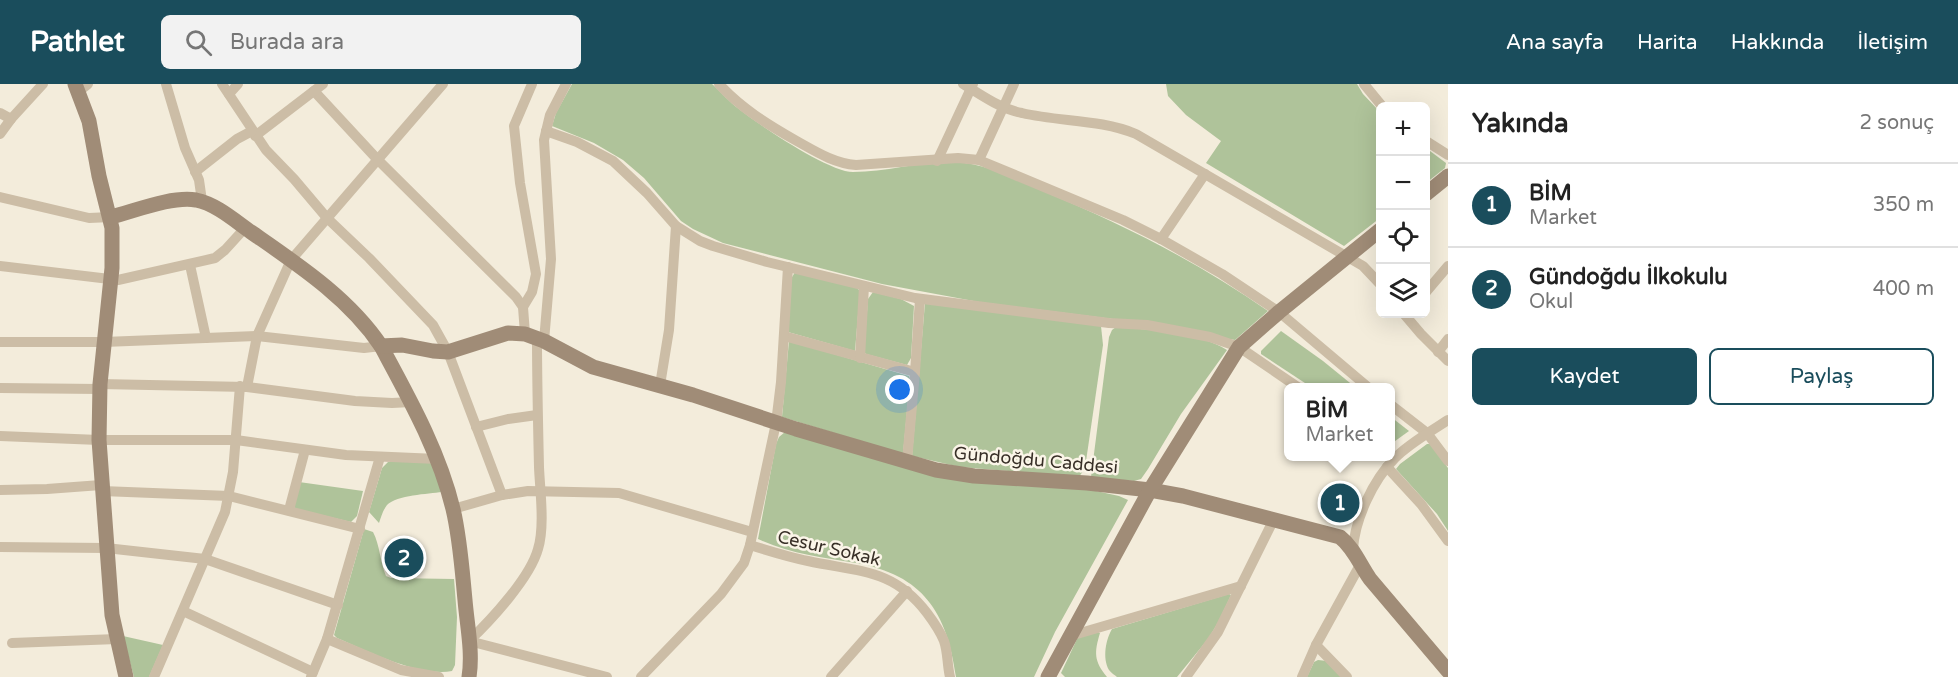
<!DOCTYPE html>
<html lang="tr">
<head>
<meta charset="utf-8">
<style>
	:root { --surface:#fff; --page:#f2f2f2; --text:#222; --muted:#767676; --line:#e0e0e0; --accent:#1a4d5c }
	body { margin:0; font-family:"Varela Round",sans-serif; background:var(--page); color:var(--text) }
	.controls { position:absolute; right:18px; top:18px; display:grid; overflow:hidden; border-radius:9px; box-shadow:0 6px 24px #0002 }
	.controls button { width:54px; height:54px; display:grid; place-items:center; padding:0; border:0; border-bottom:2px solid var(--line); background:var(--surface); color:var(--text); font:30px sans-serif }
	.you { position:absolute; left:900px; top:306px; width:21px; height:21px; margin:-15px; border:4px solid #fff; border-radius:50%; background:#1a73e8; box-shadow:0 0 0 9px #1a73e833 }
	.badge { display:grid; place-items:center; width:39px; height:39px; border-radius:50%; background:var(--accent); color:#fff; font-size:20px; font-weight:700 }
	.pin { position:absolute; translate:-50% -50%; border:3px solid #fff; box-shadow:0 2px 6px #0006 }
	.popup { position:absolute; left:1284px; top:299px; width:111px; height:78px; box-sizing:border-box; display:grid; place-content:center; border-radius:9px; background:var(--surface); filter:drop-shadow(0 2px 4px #0005); font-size:20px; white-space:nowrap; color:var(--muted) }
	.popup b { font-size:22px; color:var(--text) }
	.popup::after { content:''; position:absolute; left:50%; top:100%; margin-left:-12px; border:12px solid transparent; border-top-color:var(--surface) }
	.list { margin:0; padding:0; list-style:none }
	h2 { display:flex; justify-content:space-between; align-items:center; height:78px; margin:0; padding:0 24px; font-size:26px }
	h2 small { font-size:20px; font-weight:400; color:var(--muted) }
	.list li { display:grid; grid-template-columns:39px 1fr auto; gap:18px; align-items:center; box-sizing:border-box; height:84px; padding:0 24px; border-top:2px solid var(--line) }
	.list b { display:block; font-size:22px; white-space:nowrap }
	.list p { margin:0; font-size:20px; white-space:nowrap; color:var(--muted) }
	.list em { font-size:20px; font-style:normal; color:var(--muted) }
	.actions { display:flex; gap:12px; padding:18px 24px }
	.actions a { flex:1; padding:14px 0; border:2px solid var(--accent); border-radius:9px; text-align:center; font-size:21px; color:var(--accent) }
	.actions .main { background:var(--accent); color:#fff }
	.icon { flex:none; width:33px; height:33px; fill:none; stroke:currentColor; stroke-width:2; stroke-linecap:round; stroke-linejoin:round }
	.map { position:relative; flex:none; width:1448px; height:593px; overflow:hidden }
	header { display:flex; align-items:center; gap:36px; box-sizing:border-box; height:84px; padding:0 30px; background:var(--accent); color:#fff }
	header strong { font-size:28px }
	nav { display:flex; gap:33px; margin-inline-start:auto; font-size:21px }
	.search { width:420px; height:54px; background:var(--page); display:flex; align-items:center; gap:15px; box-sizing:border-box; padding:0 21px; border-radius:9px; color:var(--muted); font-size:22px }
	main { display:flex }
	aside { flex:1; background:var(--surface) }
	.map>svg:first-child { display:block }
	.green { fill:#afc39a }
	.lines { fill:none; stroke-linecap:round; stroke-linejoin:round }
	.street { stroke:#ccbda6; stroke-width:10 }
	.secondary { stroke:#a08c77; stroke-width:15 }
	.labels { text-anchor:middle; stroke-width:5; stroke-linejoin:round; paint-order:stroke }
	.street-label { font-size:18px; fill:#382f27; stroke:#fbf5e8 }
</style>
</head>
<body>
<header>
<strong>Pathlet</strong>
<div class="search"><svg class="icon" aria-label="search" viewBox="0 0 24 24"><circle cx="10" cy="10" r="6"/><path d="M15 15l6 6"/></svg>Burada ara</div>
<nav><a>Ana sayfa</a><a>Harita</a><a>Hakkında</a><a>İletişim</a></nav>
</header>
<main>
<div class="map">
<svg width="1448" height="593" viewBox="0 0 1448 593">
	<rect width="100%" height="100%" fill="#f3ecdb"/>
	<!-- green -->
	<g class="green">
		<path d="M572,0H712C721,8 729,18 739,25C759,41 829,88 853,88C895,88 939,71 980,82C1002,87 1023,99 1043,107C1122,140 1198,178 1268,227L1235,256L1121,236L979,218L882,200L723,159L693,145L681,137L644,94L623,76L594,59L552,42L556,29Z"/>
		<polygon points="1166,0 1357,0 1363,10 1380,28 1380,134 1344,162 1206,79 1221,57 1186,31 1168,12"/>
		<polygon points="1426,64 1446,79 1445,84 1426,99"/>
		<polygon points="795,188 857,204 860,207 855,267 788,248 791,195"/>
		<polygon points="873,208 901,215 914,222 911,274 907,281 866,270 864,268 868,215"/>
		<polygon points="925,219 1101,242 1103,261 1085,384 1079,393 960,383 912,372"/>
		<path d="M1116,243C1149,246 1199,248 1227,266L1181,330L1148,385L1141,395L1134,397L1091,393L1109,253L1112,246Z"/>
		<polygon points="1281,247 1323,277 1355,303 1311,303 1261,270 1261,267"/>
		<polygon points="789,257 909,292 910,295 903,370 782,333"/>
		<polygon points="1391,333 1409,347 1391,360"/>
		<path d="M785,348L873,373L1096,407L1119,412L1128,416L1055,548L1034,593H956C947,528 923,491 856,479C821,473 790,470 758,455L776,360L779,353Z"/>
		<polygon points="1427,360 1430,360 1448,384 1448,447 1437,430 1396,385 1400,380"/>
		<path d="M388,378H433L442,408C428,410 397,411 387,421C383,426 381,433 379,439L369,428L382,384Z"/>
		<polygon points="299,398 363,407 357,432 351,438 296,425 294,423"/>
		<path d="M364,445L373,448C380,461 380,478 386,492L391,494L454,495L457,533L455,581L452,587C419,593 367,567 337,554L334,551Z"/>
		<path d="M1229,510L1231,511L1219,537L1208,555L1177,593H1117C1115,591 1111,589 1109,586C1102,574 1106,555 1112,545Z"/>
		<path d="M1096,547L1100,549C1094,569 1094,577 1107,593H1065L1061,589L1078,553Z"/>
		<polygon points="123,552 163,561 149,593 134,593"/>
		<polygon points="1318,576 1327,577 1343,593 1307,593 1314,578"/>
	</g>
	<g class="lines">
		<!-- street -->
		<g class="street">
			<polyline points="166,0 185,64 199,96 202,117"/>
			<polyline points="222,0 266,66 294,95 327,134 369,174 433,241 448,268 502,411"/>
			<path d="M719,0C741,24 767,40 795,56C815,67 833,79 856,81L958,74L979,76L1123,136L1161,155L1222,190L1279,228L1369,304"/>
			<path d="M963,0C982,11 1000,25 1022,29C1060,38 1100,35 1136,50L1363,182L1380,200"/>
			<polyline points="1364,0 1382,22"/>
			<polyline points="314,7 377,75 516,213 523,223 525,250"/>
			<polyline points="78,8 88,0"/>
			<polyline points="229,10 238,0"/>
			<polyline points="0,29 11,35"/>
			<polyline points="546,47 577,58 613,77 647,109 676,142 700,157 713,162 767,178 915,214 1109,239 1147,241 1210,253 1239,263 1299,304"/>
			<polyline points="0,50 11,35 43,0"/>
			<polyline points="255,52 323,0"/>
			<polyline points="1426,57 1448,71"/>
			<polyline points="979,76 1014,0"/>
			<polyline points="937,77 973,0"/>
			<polyline points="195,88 237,55 252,47"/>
			<polyline points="0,113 89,134 111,133"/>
			<polyline points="1161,155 1205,90"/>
			<polyline points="190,181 206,254"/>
			<polyline points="0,182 118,196 215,174 225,166 245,144"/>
			<polyline points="1426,208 1448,182"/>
			<polyline points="523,223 532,208 536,190 520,99 514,42 532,0"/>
			<polyline points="1404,230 1421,250 1448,277"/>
			<polyline points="784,252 915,288 907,377"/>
			<polyline points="544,257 551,175 544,56 550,31 566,0"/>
			<polyline points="0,258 104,258 257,252 364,264 381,262"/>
			<polyline points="1438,268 1448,255"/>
			<polyline points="860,274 864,202"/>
			<polyline points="915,288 920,215"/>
			<polyline points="100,300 247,303 355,317 392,319 411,318"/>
			<polyline points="660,301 669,246 676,142"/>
			<polyline points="247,303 257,252 291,176 443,0"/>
			<polyline points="0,304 100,305"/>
			<polyline points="1391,321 1427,349 1448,377"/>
			<polyline points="476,343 508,335 537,331"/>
			<polyline points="0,352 99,356 236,356 346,371 437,375"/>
			<polyline points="1387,383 1421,420 1448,457"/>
			<polyline points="0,406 47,405 101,401"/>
			<polyline points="102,407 229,412 360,445"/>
			<polyline points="453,425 502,411 528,407 619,409 752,448"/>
			<polyline points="289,426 305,366"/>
			<path d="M750,461C769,467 788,473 808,477C858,488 893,484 927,529C933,537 940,547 944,557C948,568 947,581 950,593"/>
			<polyline points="0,463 106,464 205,475 338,521"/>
			<path d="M1353,465C1355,435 1373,396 1395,374C1410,359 1430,348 1448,336"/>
			<polyline points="183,527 313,588"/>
			<polyline points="1070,552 1241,502"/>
			<polyline points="327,555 401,586 439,593"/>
			<path d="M469,557C491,536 530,494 538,465C545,442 540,407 539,383C538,340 537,297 537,254"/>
			<polyline points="469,557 607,593"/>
			<polyline points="12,559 117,555"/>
			<polyline points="1316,561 1347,593"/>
			<polyline points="154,593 225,428 233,388 240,302"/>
			<polyline points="311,593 327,555 380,373"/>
			<polyline points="641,593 721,510 744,479 750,461 776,339 781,298 788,183"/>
			<polyline points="831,593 907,507"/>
			<polyline points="1186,593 1218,548 1273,437"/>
			<polyline points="1302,593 1316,561 1360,481"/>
		</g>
		<!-- secondary -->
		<g class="secondary">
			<polyline points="75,0 89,37 99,92 112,144 112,184 100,300 99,356 112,531 126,593"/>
			<polyline points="1426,110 1448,92"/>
			<path d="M111,133C135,127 171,112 196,116C216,120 234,136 251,148C297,180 349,214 381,262C409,314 439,367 453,425C460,454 462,485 465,516C467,541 473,568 469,593"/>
			<path d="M381,262L402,261L433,267L448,268L508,249L525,250L544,257L593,283L693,311L796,345L936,386L974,392L1087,399L1150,406L1183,412L1340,453C1354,464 1360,481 1370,495L1448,587"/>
			<polyline points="1048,593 1150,406 1239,263 1279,228 1380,146"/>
		</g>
	</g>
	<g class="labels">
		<!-- street labels -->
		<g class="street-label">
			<text transform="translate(1036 376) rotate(5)" y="6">Gündoğdu Caddesi</text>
			<text transform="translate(829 464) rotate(13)" y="6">Cesur Sokak</text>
		</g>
	</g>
</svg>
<div class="controls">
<button>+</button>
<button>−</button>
<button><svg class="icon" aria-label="locate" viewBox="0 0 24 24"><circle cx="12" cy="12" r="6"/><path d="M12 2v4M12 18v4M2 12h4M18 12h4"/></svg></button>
<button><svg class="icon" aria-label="layers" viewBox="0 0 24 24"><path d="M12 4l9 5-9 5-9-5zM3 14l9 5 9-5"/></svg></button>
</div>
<div class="you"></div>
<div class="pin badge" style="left:1340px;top:419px">1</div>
<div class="popup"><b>BİM</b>Market</div>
<div class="pin badge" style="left:404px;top:474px">2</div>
</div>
<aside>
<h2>Yakında<small>2 sonuç</small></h2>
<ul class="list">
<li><span class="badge">1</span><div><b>BİM</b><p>Market</p></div><em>350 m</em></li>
<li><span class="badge">2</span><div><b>Gündoğdu İlkokulu</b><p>Okul</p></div><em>400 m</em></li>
</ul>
<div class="actions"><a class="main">Kaydet</a><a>Paylaş</a></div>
</aside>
</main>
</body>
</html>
